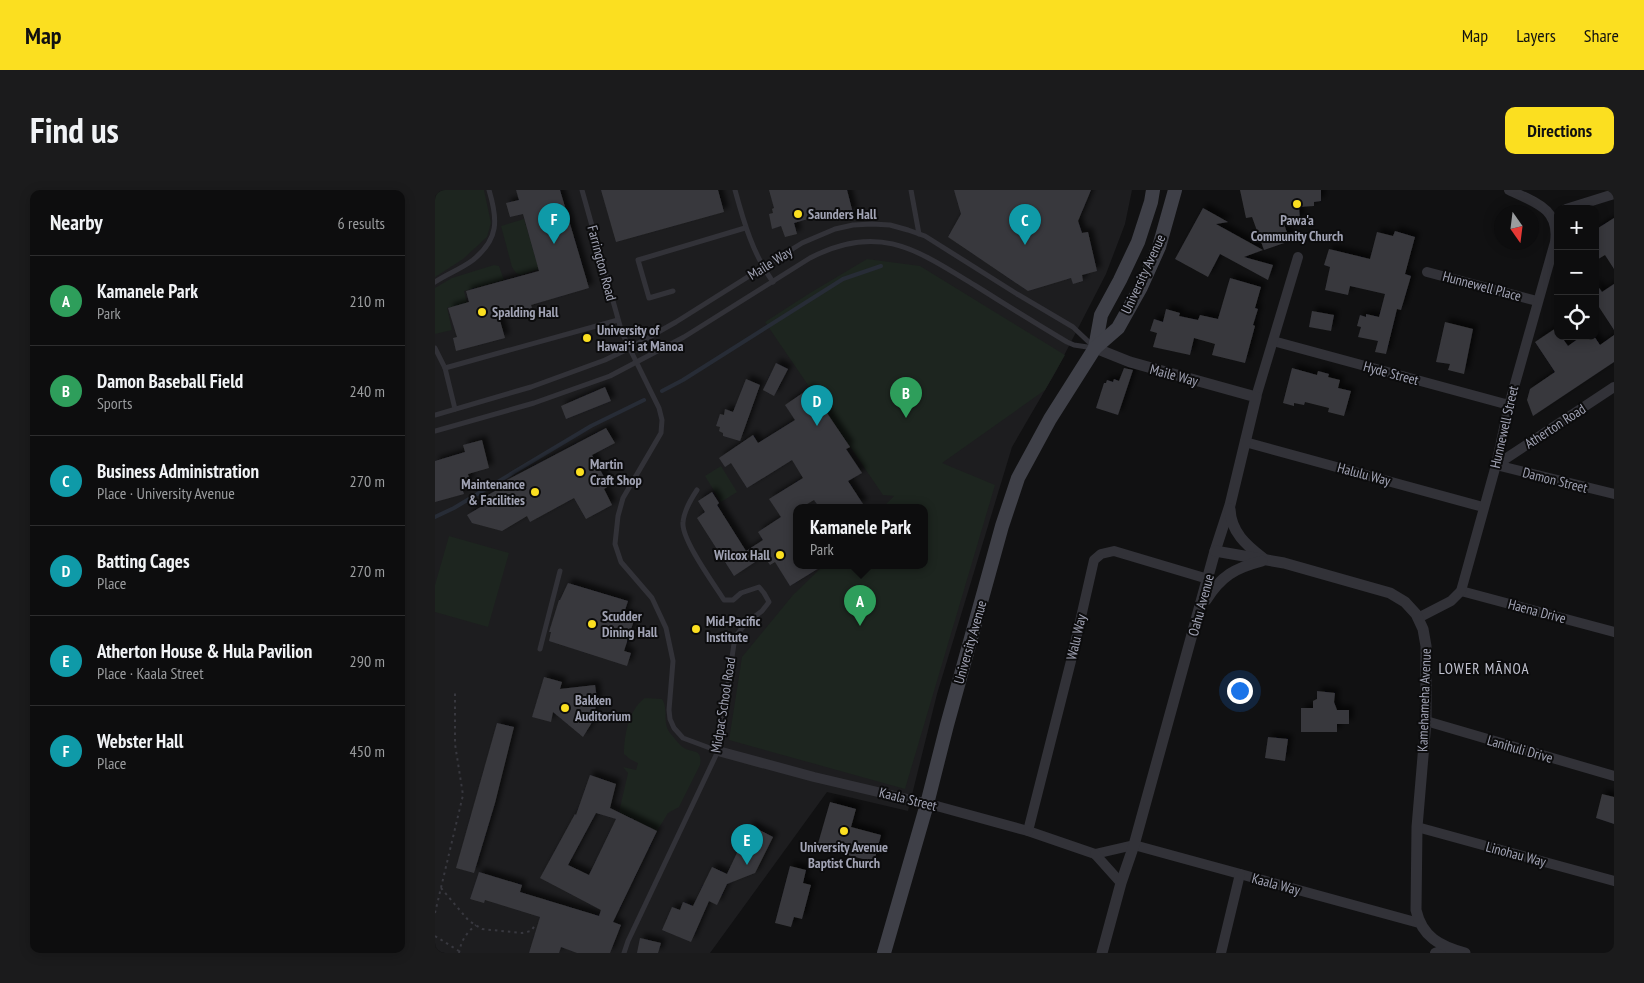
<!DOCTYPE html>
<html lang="en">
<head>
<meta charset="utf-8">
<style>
	:root { --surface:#0d0d0e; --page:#1b1b1c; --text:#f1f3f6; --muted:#9a9c9e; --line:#2d2d2e; --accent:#fbdf20 }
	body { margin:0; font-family:"PT Sans Narrow",sans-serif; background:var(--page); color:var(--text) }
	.controls { position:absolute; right:15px; top:15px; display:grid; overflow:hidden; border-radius:10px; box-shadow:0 2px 12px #0003 }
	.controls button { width:45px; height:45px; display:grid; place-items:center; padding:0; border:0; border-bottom:1px solid var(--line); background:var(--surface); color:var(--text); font:25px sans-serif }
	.compass { position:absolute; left:1059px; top:15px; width:45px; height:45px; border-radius:50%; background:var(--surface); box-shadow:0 2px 12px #0003; rotate:166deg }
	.you { position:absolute; left:804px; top:500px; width:18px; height:18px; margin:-12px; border:4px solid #fff; border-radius:50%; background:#1a73e8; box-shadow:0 0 0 8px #1a73e833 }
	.badge { display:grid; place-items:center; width:32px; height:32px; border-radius:50%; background:var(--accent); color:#fff; font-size:16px; font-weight:700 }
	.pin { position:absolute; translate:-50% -41px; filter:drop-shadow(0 1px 2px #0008) }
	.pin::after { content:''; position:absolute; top:26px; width:18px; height:15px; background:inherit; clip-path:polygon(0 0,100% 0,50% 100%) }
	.popup { position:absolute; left:358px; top:314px; width:135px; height:65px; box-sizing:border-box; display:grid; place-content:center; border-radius:10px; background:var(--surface); filter:drop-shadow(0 1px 4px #0005); font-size:16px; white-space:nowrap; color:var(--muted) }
	.popup b { font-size:19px; color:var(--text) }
	.popup::after { content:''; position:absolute; left:50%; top:100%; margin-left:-10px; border:10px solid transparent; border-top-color:var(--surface) }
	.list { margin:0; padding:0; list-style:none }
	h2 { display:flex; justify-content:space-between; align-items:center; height:65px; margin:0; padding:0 20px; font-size:21px }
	h2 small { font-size:16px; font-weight:400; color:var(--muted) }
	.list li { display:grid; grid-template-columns:32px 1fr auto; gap:15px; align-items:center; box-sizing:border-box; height:90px; padding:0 20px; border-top:1px solid var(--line) }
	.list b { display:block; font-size:19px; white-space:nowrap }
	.list p { margin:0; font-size:16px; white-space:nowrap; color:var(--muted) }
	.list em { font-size:16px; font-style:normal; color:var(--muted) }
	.icon { flex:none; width:28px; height:28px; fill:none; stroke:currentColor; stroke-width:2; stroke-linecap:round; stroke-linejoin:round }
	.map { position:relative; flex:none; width:1179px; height:763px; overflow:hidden; border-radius:10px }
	header { display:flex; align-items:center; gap:30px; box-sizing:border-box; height:70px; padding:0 25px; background:var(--accent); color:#111 }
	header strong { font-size:24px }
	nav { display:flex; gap:28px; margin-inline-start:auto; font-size:18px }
	.intro { display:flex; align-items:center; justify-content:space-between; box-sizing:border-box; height:120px; padding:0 30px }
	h1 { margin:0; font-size:35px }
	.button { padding:12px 22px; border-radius:10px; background:var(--accent); color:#111; font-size:18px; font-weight:700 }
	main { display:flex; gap:30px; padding:0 30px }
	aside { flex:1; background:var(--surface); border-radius:10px; box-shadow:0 2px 12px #0003 }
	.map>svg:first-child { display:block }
	.built { fill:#1d1d1f; fill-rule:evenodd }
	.green { fill:#1d251f }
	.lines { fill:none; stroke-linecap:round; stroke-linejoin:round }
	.stream { stroke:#272c36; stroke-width:4 }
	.building { fill:#38383d; fill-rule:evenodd; filter:url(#shadow) }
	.path { stroke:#38383f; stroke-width:2; stroke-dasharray:2.5 4; stroke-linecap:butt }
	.service { stroke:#323238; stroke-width:5 }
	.minor { stroke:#323238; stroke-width:10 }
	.tertiary { stroke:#323238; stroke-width:11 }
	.secondary { stroke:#3f4048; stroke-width:14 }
	.poi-dot { fill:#fbdf20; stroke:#0c0c0d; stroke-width:2 }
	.labels { text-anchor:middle; stroke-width:4; stroke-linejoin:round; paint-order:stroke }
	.poi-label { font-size:14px; font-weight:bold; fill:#a1a3b4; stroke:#0c0c0d; text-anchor:start }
	.street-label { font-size:14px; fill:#a1a3b4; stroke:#0c0c0d }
	.neighbourhood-label { font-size:15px; letter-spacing:1px; fill:#c2c3d0; stroke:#0c0c0d }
</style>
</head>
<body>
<header>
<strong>Map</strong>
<nav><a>Map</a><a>Layers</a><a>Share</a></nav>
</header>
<div class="intro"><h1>Find us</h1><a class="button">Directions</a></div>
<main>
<aside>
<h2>Nearby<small>6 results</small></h2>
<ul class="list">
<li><span class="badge" style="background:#2e9e5b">A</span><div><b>Kamanele Park</b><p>Park</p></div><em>210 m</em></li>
<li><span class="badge" style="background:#2e9e5b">B</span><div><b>Damon Baseball Field</b><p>Sports</p></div><em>240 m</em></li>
<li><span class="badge" style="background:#0f9aa8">C</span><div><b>Business Administration</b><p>Place · University Avenue</p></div><em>270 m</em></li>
<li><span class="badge" style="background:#0f9aa8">D</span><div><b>Batting Cages</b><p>Place</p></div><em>270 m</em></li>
<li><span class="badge" style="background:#0f9aa8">E</span><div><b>Atherton House &amp; Hula Pavilion</b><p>Place · Kaala Street</p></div><em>290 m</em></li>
<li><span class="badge" style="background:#0f9aa8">F</span><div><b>Webster Hall</b><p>Place</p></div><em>450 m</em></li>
</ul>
</aside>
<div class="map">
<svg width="1179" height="763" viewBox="0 0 1179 763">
	<defs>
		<filter id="shadow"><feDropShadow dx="4.5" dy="-4.5" stdDeviation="2.5" flood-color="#0009"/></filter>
	</defs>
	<rect width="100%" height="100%" fill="#111112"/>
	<!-- built -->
	<path class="built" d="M0,0H697L690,34L671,84L620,183L577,257L502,504L473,621L392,602L275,763H0ZM361,317H489V375H361Z"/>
	<!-- green -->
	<g class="green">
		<polygon points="0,0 49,0 56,33 52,47 28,69 0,87"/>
		<polygon points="89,29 104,79 86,85 81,83 77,77 66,36"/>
		<polygon points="432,69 485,76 630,165 610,200 507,273 560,295 470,599 294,550 307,467 358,405 389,375 489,375 489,317 448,317 459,306 448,305 330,132 375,103"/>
		<polygon points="59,75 64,76 69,90 29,101 32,113 12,118 17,140 0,144 0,98 17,88"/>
		<polygon points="286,276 302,302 286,312 270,286"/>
		<polygon points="14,346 74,363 53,437 0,422 0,395"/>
		<path d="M210,508L227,509C234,519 227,533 235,543C239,547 244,555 249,558C257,563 268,558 265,575L244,617L233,623L222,641L184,622L193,583L188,577L201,580L203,573L195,569L189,564C189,545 194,519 210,508Z"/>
	</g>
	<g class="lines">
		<!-- stream -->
		<g class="stream">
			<polyline points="227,201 248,190 408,89 446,76"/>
			<polyline points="0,327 19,318 156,236 209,210"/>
		</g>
	</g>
	<!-- building -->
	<g class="building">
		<polygon points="81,0 125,0 154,98 96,115 97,118 64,127 70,148 21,161 18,148 22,147 13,118 34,112 31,101 104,81 88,24 75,27 71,13 84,10"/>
		<polygon points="166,0 283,0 289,22 181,52"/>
		<polygon points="334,0 412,0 418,23 406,27 404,20 359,33 362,44 350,47 346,36 337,39 334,24 338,23 337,19 339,18"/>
		<polygon points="519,0 656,0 643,31 647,43 653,42 662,81 647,85 648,91 638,94 636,88 593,101 513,47 526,24"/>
		<polygon points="805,0 886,0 886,11 879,12 879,16 864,17 865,30 848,31 855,51 829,60 817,27 811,28"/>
		<polygon points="768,18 793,32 781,34 828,60 809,67 838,75 833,90 785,64 773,87 740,69"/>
		<polygon points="1179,28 1179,79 1170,65 1160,71 1160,40"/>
		<polygon points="960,41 980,47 970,84 976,86 966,120 962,119 951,164 940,162 943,151 923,147 926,137 922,136 925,125 931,127 931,124 944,127 950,104 915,96 913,105 890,100 895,77 889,75 894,59 935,69 942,42 958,46"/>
		<polygon points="795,88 826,97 820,118 823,119 818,135 820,136 810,173 777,165 780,154 759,148 755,165 718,157 722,143 715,141 719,129 728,132 731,119 745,123 744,126 763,130 765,125 783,129"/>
		<polygon points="1160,92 1167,102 1179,94 1179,140 1160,111"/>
		<polygon points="877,121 899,125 896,141 874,137"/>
		<polygon points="1010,132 1038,139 1029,184 1013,180 1015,174 1001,172"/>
		<polygon points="1121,138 1123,146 1126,146 1133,156 1147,146 1159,146 1165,155 1179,145 1179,172 1098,226 1092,210 1095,199 1120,182 1100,152"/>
		<polygon points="341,173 353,179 339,206 328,200"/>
		<polygon points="689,178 698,180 683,225 661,218 669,193 671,193 672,190 678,192 679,189 684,191"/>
		<polygon points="857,178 882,185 883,181 894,184 893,187 905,190 903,198 916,201 909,226 893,222 894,218 870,212 869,215 859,213 859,216 848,213"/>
		<polygon points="311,189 325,195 305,251 288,246 288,243 284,241 285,237 281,236 285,224 289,225 290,219 298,222"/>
		<polygon points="170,197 176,211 131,229 126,216"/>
		<polygon points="375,198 415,257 411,259 427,283 413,291 428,314 423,317 384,317 379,310 367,317 361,317 361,375 389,375 355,396 340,372 335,375 329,366 299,386 262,328 270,322 263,311 277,302 284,313 282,315 311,361 328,350 323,342 346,327 334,309 368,288 357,270 312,298 296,273 290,277 284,268 318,245 323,253 360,230 350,215"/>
		<polygon points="171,238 180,253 157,265 174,296 169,299 177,315 151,329 139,308 95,332 92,326 67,341 37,333 32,325 49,315 46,309 74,293 72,290"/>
		<polygon points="47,250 54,278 33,284 35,292 26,295 29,304 0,312 0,271 30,262 28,255"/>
		<polygon points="133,393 193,411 189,423 200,427 189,461 196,463 192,476 114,451 116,442 114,442 124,410 125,410"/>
		<polygon points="109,487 127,492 125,499 160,495 162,509 160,521 156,534 148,547 118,522 116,532 97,527"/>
		<polygon points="882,501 900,503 899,512 902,520 914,520 914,534 902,534 902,542 866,542 866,518 878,518 878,511 882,509"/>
		<polygon points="62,533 79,537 60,613 39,683 21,678"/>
		<polygon points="833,547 853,549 850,571 830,568"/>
		<path d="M155,585L181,594L175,618L222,641L178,732L186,735L175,763H142L126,757L124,763H94L105,727L50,710L49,713L35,709L44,682L87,695L85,702L164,726L166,720L105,688L140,624L141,625ZM161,623L181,629L154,685L133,675Z"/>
		<polygon points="1167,604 1179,607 1179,634 1161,628"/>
		<polygon points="395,612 421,619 416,637 446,645 439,672 382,657"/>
		<polygon points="315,635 338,647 320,683 292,694 282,715 274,711 256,752 227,740 237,717 245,720 248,712 258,716 277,677 292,684"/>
		<polygon points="355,676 371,680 368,693 376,695 367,729 359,727 356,737 340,733"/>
		<polygon points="205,748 226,753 223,763 202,763"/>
	</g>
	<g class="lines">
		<!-- path -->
		<g class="path">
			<polyline points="6,698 34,731 47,739 87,743 96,741 101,734"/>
			<polyline points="0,723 28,605 20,554 20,500"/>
			<polyline points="0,746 24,761"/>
			<path d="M24,763C26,751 31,743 41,735"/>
		</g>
		<!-- service -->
		<g class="service">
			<polyline points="147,0 187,143 224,218 227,230 226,243 188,308 183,326 180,354 186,372 217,408 231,438 238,471 234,520 235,529 239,538 248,548 283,561"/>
			<path d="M300,0C309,33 318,64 338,92"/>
			<polyline points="476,0 484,44"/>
			<path d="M0,92C12,84 26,79 38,70C64,49 63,30 54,0"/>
			<polyline points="238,101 214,108 203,70 310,38"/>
			<polyline points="0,158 10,178 20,219"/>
			<polyline points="10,178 183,130"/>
			<polyline points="0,225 96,197 170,170 195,158 241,132 367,53 400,39 418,35 437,34 455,35 473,40 490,46 582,104 638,137 658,156"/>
			<path d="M0,241L99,213L175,186L249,147L375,68C444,32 482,60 541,96C571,115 602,134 632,152L639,155L659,158"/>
			<polyline points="105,459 125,381"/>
			<path d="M189,763L193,751L283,561L300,447L311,433L327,421L334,412L329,403L324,397L306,403L298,410H289C279,394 246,349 248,332C249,321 256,309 262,300"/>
		</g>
		<!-- minor -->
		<g class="minor">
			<polyline points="1131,19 1179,4"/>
			<polyline points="992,82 1102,111"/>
			<polyline points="838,151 1074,215"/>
			<polyline points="821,207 863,67"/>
			<polyline points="810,252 1048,317"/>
			<polyline points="1061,275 1179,197"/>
			<polyline points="1061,275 1179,304"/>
			<polyline points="1026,401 1179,442"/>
			<path d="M983,428L1016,411L1026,401L1061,275L1074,215L1120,52C1125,18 1099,12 1074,0"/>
			<polyline points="991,531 1179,586"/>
			<polyline points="283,561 379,587 498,615 593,641 660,664 699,655 984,733"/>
			<polyline points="982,637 1179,691"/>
			<polyline points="593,641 636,471 659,370 666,364 679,361 773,389"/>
			<polyline points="660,664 686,693"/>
			<polyline points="786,763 805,684"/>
			<polyline points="1000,763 1013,758"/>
		</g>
		<!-- tertiary -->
		<g class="tertiary">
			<polyline points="660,158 695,172 821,207 795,315 780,361 699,655 686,693 667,763"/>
			<path d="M795,319C796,342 811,355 828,368"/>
			<path d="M780,361L849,373L955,403L970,412L981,424L988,439L991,456V531L982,637L981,720C987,747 1005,756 1030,763"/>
			<path d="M771,410C786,386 800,378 827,371"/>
		</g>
		<!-- secondary -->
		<g class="secondary">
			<polyline points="660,158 666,125 685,90 703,52 716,12 718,0"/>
			<polyline points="449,763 492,614 512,535 567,336 583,288 615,229 660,158 683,138 706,97 724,57 740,0"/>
		</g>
	</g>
	<!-- markers -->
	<g class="poi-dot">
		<circle cx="862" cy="14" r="5"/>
		<circle cx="363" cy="24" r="5"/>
		<circle cx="47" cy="122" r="5"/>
		<circle cx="152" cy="148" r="5"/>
		<circle cx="145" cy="282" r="5"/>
		<circle cx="100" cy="302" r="5"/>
		<circle cx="345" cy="365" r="5"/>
		<circle cx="157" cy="434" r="5"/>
		<circle cx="261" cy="439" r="5"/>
		<circle cx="130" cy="518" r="5"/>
		<circle cx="409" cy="641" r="5"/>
	</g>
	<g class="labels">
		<!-- poi labels -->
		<g class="poi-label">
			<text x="373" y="29">Saunders Hall</text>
			<text x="862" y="35" text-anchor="middle">Pawa'a<tspan x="862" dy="16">Community Church</tspan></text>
			<text x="57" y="127">Spalding Hall</text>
			<text x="162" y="145">University of<tspan x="162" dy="16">Hawaiʻi at Mānoa</tspan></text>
			<text x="155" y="279">Martin<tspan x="155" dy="16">Craft Shop</tspan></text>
			<text x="90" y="299" text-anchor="end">Maintenance<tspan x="90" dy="16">&amp; Facilities</tspan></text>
			<text x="335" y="370" text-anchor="end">Wilcox Hall</text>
			<text x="167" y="431">Scudder<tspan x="167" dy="16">Dining Hall</tspan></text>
			<text x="271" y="436">Mid-Pacific<tspan x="271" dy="16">Institute</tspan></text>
			<text x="140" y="515">Bakken<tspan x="140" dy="16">Auditorium</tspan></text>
			<text x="409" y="662" text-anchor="middle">University Avenue<tspan x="409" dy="16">Baptist Church</tspan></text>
		</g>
		<!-- street labels -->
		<g class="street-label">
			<text transform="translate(167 73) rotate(75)" y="5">Farrington Road</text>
			<text transform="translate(335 73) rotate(-32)" y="5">Maile Way</text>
			<text transform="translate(708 84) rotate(-65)" y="5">University Avenue</text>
			<text transform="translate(1047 96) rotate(15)" y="5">Hunnewell Place</text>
			<text transform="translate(956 183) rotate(15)" y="5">Hyde Street</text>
			<text transform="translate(739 185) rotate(15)" y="5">Maile Way</text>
			<text transform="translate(1120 236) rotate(-33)" y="5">Atherton Road</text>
			<text transform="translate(1069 237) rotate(-77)" y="5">Hunnewell Street</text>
			<text transform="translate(929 284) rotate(15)" y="5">Halulu Way</text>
			<text transform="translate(1120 290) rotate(14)" y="5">Damon Street</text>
			<text transform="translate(766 415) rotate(-75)" y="5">Oahu Avenue</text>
			<text transform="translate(1102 421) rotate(15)" y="5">Haena Drive</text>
			<text transform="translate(641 447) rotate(-77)" y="5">Walu Way</text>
			<text transform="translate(535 452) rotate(-74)" y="5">University Avenue</text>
			<text transform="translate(989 510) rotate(-88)" y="5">Kamehameha Avenue</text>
			<text transform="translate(288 515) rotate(-81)" y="5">Midpac School Road</text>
			<text transform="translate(1085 559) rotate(16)" y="5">Lanihuli Drive</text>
			<text transform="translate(473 609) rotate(14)" y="5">Kaala Street</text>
			<text transform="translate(1081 664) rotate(15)" y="5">Linohau Way</text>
			<text transform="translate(841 694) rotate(15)" y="5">Kaala Way</text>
		</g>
		<!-- neighbourhood labels -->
		<g class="neighbourhood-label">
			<text x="1049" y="484">LOWER MĀNOA</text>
		</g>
	</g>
</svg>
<div class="controls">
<button>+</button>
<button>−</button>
<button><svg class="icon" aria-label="locate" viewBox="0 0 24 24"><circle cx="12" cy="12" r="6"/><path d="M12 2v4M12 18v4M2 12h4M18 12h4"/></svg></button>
</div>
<svg class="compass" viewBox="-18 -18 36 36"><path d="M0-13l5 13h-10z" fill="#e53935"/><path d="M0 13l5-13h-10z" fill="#9a9c9e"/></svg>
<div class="you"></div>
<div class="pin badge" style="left:425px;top:436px;background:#2e9e5b">A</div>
<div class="popup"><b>Kamanele Park</b>Park</div>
<div class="pin badge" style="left:471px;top:228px;background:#2e9e5b">B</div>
<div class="pin badge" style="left:590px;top:55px;background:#0f9aa8">C</div>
<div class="pin badge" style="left:382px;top:236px;background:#0f9aa8">D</div>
<div class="pin badge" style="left:312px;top:675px;background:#0f9aa8">E</div>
<div class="pin badge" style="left:119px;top:54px;background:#0f9aa8">F</div>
</div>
</main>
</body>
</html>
